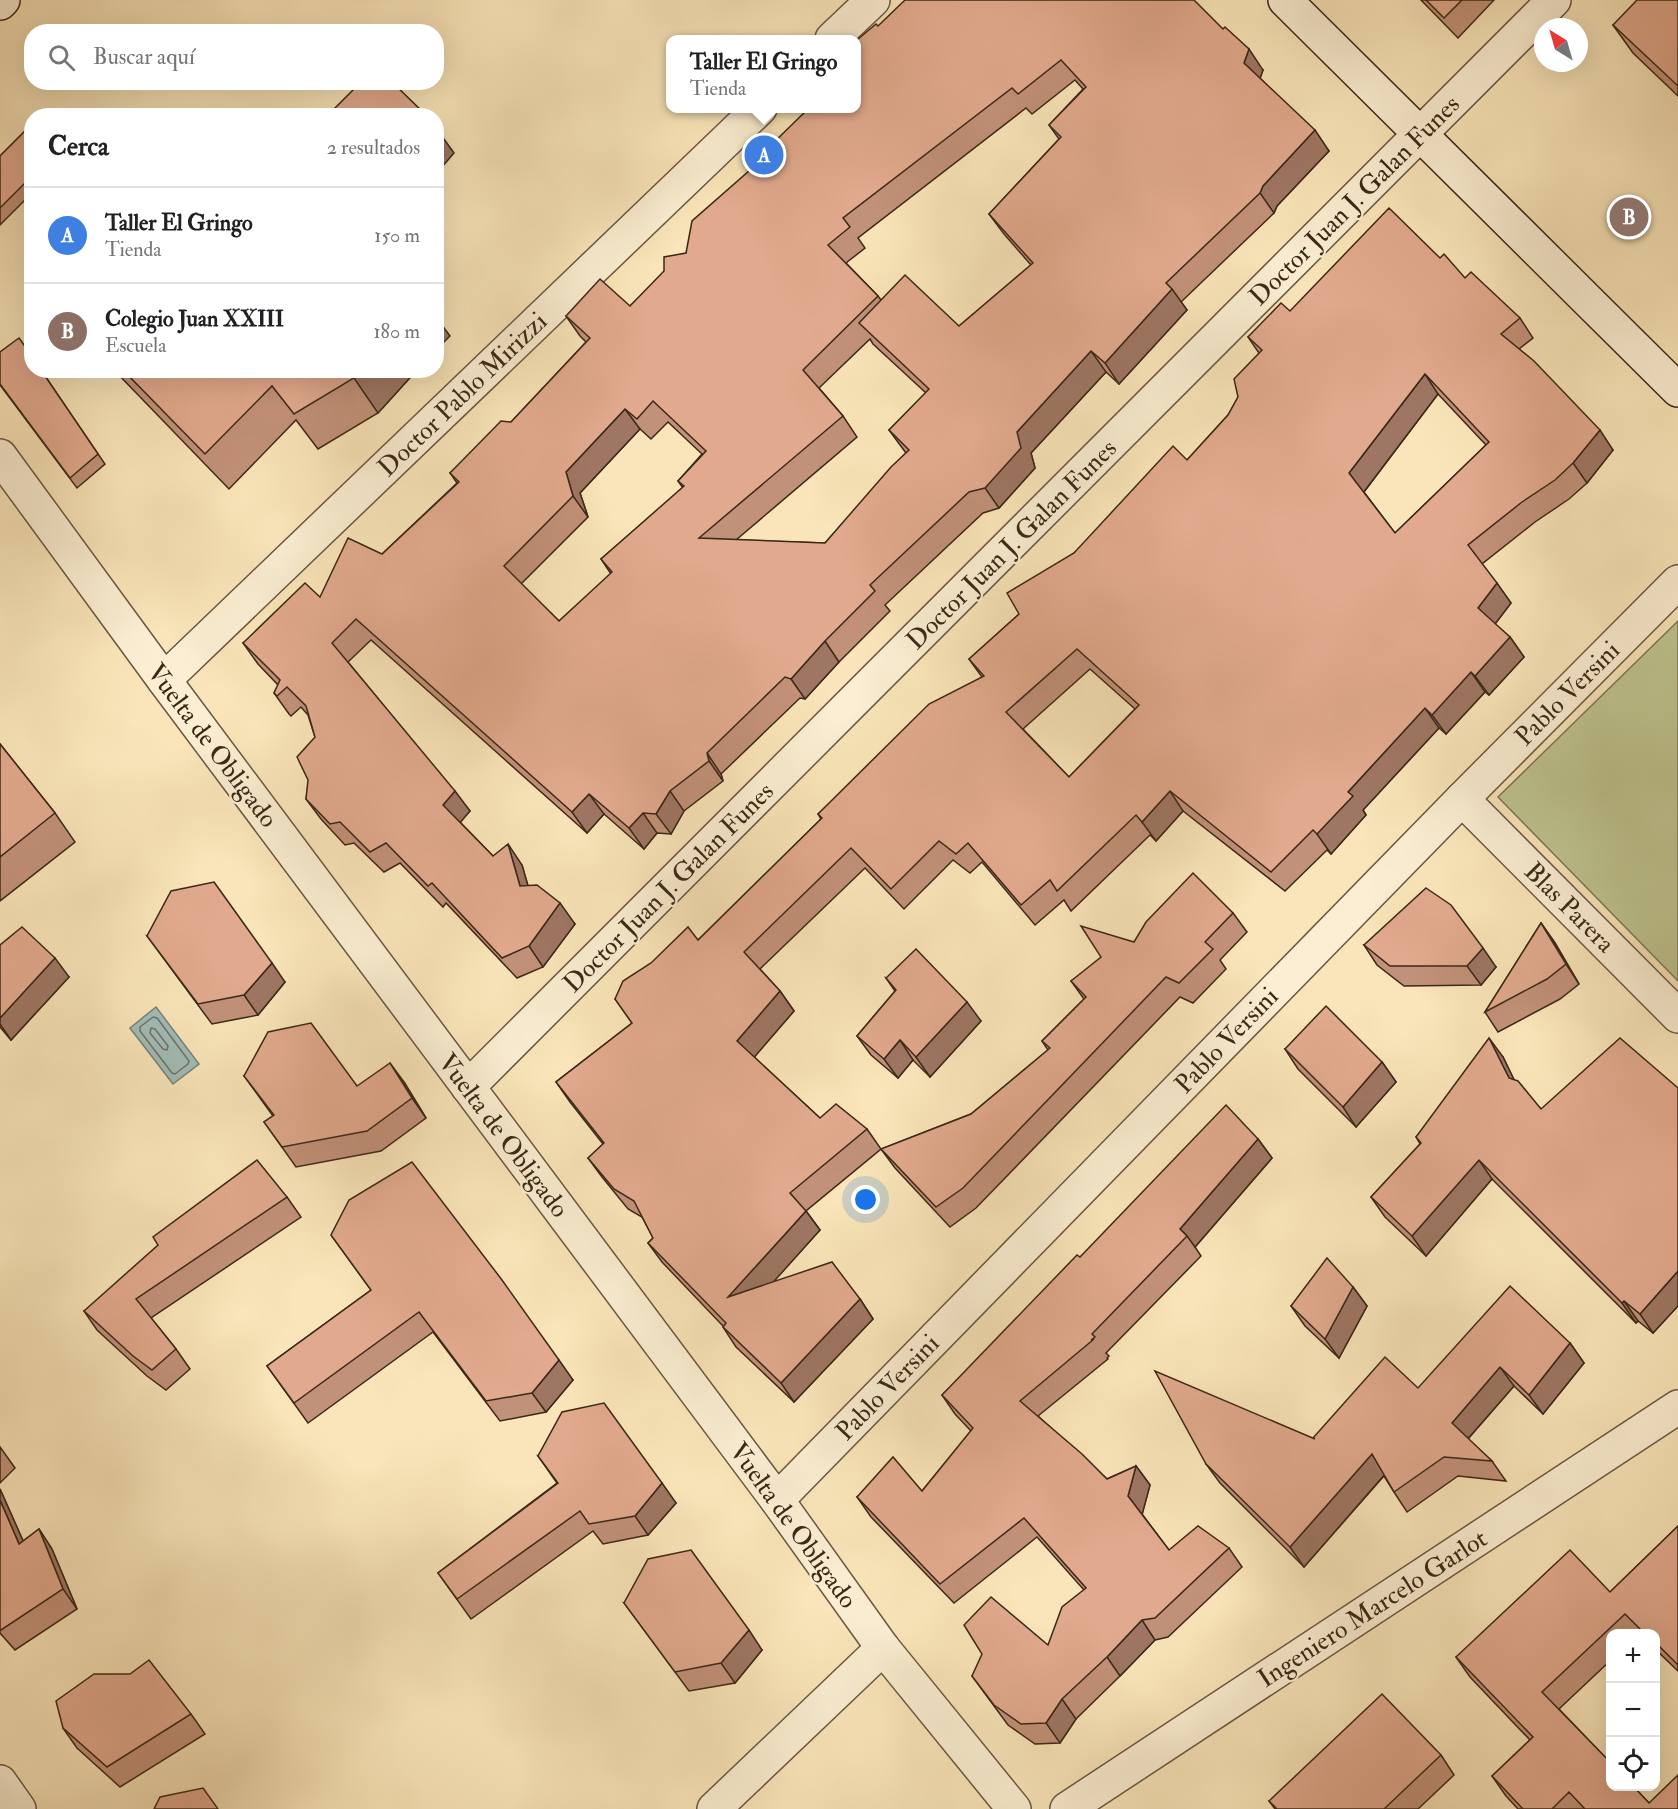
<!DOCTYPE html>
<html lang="es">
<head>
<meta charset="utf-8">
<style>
	:root { --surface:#fff; --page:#f6f6f6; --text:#202124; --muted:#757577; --line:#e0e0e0; --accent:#8f2418 }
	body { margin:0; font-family:"IM FELL Double Pica",serif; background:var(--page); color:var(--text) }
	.controls { position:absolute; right:18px; bottom:18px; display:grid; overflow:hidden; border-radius:12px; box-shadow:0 6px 24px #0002 }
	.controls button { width:54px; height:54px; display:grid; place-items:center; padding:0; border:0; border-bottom:2px solid var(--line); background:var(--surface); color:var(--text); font:30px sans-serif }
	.compass { position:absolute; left:1534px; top:18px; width:54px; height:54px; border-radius:50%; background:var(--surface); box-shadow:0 6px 24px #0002; rotate:323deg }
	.you { position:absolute; left:866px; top:1200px; width:21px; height:21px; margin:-15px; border:4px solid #fff; border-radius:50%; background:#1a73e8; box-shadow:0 0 0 9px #1a73e833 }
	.badge { display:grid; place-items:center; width:39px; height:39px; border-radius:50%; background:var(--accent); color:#fff; font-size:20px; font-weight:700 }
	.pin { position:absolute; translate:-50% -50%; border:3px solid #fff; box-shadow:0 2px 6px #0006 }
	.popup { position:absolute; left:666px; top:35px; width:195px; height:78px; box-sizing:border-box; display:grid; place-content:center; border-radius:12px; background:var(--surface); filter:drop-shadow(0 2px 4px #0005); font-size:20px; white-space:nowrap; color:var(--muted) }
	.popup b { font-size:22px; color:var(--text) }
	.popup::after { content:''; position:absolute; left:50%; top:100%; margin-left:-12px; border:12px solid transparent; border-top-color:var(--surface) }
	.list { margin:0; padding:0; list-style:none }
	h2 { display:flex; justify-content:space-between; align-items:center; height:78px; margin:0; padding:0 24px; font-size:26px }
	h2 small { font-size:20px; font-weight:400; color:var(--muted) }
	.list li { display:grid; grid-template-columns:39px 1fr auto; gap:18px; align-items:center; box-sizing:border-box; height:96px; padding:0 24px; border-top:2px solid var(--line) }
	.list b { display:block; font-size:22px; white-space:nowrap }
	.list p { margin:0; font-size:20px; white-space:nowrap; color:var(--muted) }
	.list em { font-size:20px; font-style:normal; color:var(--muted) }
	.icon { flex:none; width:33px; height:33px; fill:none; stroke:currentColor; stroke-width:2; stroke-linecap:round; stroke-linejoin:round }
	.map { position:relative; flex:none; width:1678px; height:1809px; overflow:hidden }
	.search { position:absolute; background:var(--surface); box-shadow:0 6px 24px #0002; left:24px; top:24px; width:420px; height:66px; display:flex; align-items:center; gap:15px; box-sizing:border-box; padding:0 21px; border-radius:24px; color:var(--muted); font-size:22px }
	.panel { position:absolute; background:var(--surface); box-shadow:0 6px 24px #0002; left:24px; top:108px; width:420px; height:270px; border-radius:24px }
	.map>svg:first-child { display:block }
	.green { fill:#bec48f; stroke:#7c7653; stroke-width:1.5 }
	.water { fill:#a1bdb8; stroke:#788178; stroke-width:1.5 }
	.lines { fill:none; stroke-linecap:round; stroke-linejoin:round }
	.shore { stroke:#6e7268; stroke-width:1.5 }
	.minor-casing { stroke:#6a5740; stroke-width:36 }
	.secondary-casing { stroke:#3b2817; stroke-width:36 }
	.minor { stroke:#fbeed2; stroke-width:33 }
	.secondary { stroke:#fbeed2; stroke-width:33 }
	.wall { fill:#c29179; stroke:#3b2817; stroke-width:1.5; fill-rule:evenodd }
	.shaded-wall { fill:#9e7663; stroke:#3b2817; stroke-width:1.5 }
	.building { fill:#e1a98d; stroke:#3b2817; stroke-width:1.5; fill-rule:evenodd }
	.labels { text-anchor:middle; stroke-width:4.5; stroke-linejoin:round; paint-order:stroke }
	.street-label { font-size:26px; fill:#3b2817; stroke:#fbeed2 }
</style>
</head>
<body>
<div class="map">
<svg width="1678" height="1809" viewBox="0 0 1678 1809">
	<rect width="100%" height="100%" fill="#f9e5b9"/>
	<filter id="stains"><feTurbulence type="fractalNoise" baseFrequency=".00333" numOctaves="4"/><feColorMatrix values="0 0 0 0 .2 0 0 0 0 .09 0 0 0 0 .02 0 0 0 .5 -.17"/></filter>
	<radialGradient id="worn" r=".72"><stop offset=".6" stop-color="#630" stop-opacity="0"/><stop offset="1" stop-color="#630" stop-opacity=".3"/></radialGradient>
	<!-- green -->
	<polygon class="green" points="1678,621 1678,981 1498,797"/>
	<!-- water -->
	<polygon class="water" points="156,1007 199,1064 173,1084 130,1028"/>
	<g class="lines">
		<!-- shore -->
		<g class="shore">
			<polygon points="153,1017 157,1018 189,1061 188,1064 175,1074 172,1073 140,1031 140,1027"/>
			<polygon points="151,1028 155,1029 168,1046 167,1050 163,1049 150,1033"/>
		</g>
		<!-- minor casing -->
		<g class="minor-casing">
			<g id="minor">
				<polyline points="832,39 873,0"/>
				<polyline points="0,456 164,680 777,1500 883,1648 1014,1809"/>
				<polyline points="164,680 760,108"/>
				<polyline points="1462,799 1678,1016"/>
				<polyline points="468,1087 1554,0"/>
				<polyline points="777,1500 1462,799 1678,582"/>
				<polyline points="0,1782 19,1809"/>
				<polyline points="714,1809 883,1648"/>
				<polyline points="1067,1809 1678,1407"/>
			</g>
		</g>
		<!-- secondary casing -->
		<g class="secondary-casing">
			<g id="secondary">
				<polyline points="1285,0 1678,390"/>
				<polyline points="0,3 3,0"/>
			</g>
		</g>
		<!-- minor -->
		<use href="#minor" class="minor"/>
		<!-- secondary -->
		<use href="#secondary" class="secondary"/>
	</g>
	<!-- wall -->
	<g class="wall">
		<polygon points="1421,0 1494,0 1458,38"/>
		<polygon points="1678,0 1678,96 1633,53 1613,25"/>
		<path d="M878,26L1263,70L1260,78L1329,151L1277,206L1274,213L1181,302L1187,310L1119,384L1106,372L1031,453L1035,468L999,508L983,513L885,605L890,611L839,662L805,699L800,698L721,774L723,781L684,811L671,834L657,833L644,849L604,814L587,833L371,640L348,662L470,811L460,822L493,856L522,865L528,886L575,924L543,967L517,978L446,903L443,907L400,863L384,872L354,843L345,845L321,819L306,799L315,737L308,715L301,707L291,716L289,714L274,693L278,685L258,664L243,643L320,597L382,554L457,483L450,473L511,422L586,342L580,336L566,316L630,306L686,253L857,108ZM1075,80L1083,89L1049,125L1059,139L989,214L1004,234L1031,265L959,326L881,300L878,296L846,263L865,248L858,238L1026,108L1032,114ZM870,339L873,344L926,393L889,430L906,453L825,543L736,540L857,437L843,416L819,388ZM668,422L702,454L678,481L683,488L601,559L611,574L559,621L521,584L588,517L580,493L640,429L651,439Z"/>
		<polygon points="32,124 32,193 0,225 0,156"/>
		<path d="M1440,258L1465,278L1520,318L1533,338L1519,349L1613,450L1587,483L1569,499L1535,522L1482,564L1511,603L1495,624L1510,637L1524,657L1489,695L1485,692L1446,734L1439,728L1363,810L1366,815L1331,854L1327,850L1285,891L1183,811L1156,841L1150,835L1071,911L1064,900L1035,925L982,862L970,873L953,860L904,909L865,868L760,969L780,991L794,1011L754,1057L820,1118L867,1129L881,1149L806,1211L820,1230L773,1282L860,1299L873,1319L794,1402L736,1347L723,1327V1326L662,1262L648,1243L653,1238L642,1217L628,1209L602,1177L588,1158L603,1144L570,1102L556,1082L632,1023L615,999L698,940L821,819L818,814L982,677L969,659L1019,614L1074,553L1187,460L1228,415L1238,397L1259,353L1248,337L1290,311ZM1438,394L1486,445L1395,533L1364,492ZM1090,669L1135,709L1069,777L1023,729Z"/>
		<polygon points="41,370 105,464 77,488 0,385"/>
		<polygon points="114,370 417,370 378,413 318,449 296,420 229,489"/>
		<polygon points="0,744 55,813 75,842 0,901"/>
		<polygon points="1233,913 1247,932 1220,960 1226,969 1193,1003 1180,997 976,1208 950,1227 895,1168 881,1149 971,1114 1048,1050 1042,1041 1084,999 1071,981 1134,942"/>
		<polygon points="1541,923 1555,943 1579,984 1560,999 1498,1032 1485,1012"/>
		<polygon points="147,936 285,982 258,1015 212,1024"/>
		<polygon points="0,945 69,977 11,1040 0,1027"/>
		<polygon points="1364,945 1496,967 1481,985 1404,986 1377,965"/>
		<polygon points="886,978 981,1021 930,1077 913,1060 898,1078 871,1055 857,1036 895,991"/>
		<polygon points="1285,1049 1382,1062 1396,1082 1356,1127 1298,1069"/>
		<polygon points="1503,1057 1514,1080 1541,1109 1678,1088 1678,1306 1653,1333 1638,1321 1636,1323 1492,1179 1426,1256 1385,1217 1371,1197 1420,1144 1416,1137"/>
		<polygon points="244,1076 357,1086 404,1082 426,1118 381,1151 296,1167 264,1122 273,1116"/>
		<polygon points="1258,1139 1272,1158 1195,1247 1201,1256 1106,1353 1109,1356 1107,1358 1108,1359 1038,1416 1107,1479 1136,1466 1150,1485 1142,1514 1169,1550 1229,1548 1242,1567 1168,1637 1155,1640 1120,1676 1076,1719 1060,1743 1035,1744 1008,1725 972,1676 1048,1645 1084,1590 1037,1537 954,1603 871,1517 857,1497 922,1491 971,1431 955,1414 942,1395 1080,1257"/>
		<polygon points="287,1197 301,1217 151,1318 176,1349 190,1369 166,1390 147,1376 97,1330 84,1311"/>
		<polygon points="331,1235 573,1380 546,1412 500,1421 433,1332 308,1423 267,1366 371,1290"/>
		<polygon points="1353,1287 1367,1306 1339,1358 1305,1326 1291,1306"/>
		<polygon points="1570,1343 1584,1363 1543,1414 1514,1386 1468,1439 1492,1461 1506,1481 1458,1476 1407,1512 1394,1492 1384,1476 1304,1567 1220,1483 1206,1464 1314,1439 1418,1388"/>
		<polygon points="0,1447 15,1468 0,1483"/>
		<polygon points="538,1456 676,1503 648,1535 603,1544 593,1531 471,1619 438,1573 557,1483"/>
		<polygon points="0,1489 23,1541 39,1529 52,1549 77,1609 15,1650 0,1633"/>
		<polygon points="1678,1526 1678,1671 1656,1650 1656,1634 1611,1634 1611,1660 1559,1709 1649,1803 1678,1809 1518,1809 1506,1796 1492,1776 1530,1740 1470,1677 1456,1657 1610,1592"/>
		<polygon points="624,1603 762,1650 735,1683 689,1691"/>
		<polygon points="191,1714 205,1734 120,1787 77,1748 63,1728"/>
		<polygon points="1441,1755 1454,1775 1418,1809 1275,1809 1269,1801"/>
	</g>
	<!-- shaded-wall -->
	<g class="shaded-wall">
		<polygon points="1249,49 1263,70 1258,84 1244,63"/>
		<polygon points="436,128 454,153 436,174"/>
		<polygon points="1315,130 1329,151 1277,206 1274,213 1260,193 1263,186"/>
		<polygon points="1172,289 1187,310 1119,384 1105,363"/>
		<polygon points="436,317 450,336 436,350"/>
		<polygon points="1091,351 1106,372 1031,453 1035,468 999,508 985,488 1017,432"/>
		<polygon points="361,370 417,370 378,413 354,378"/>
		<polygon points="1425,374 1438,394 1363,493 1349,473"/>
		<polygon points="625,409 640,429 580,493 588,517 573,496 566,472"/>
		<polygon points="1600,430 1613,450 1587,483 1573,463"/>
		<polygon points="1497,583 1511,603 1492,628 1478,608"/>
		<polygon points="1510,637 1524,657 1489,695 1475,676"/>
		<polygon points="825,641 839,662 805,699 791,679"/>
		<polygon points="1471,672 1485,692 1446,734 1432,715"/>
		<polygon points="1425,708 1439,728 1363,810 1366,815 1331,854 1317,834 1348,792"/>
		<polygon points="707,753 721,774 723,781 709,761"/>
		<polygon points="455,791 470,811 458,825 443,805"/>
		<polygon points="670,791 684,811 671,834 656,814"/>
		<polygon points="1170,791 1183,811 1156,841 1142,822"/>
		<polygon points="589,794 604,814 587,833 572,812"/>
		<polygon points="643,813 657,833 644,849 629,828"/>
		<polygon points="508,844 522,865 534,907 520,886"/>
		<polygon points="560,903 575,924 543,967 529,946"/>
		<polygon points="1541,923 1555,943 1579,984 1566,964"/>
		<polygon points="1483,948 1496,967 1481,985 1467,966"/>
		<polygon points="55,958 69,977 11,1040 0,1024 0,1018"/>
		<polygon points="272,963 285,982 258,1015 244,995"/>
		<polygon points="780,991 794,1011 751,1061 737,1041"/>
		<polygon points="967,1002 981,1021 930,1077 916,1057"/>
		<polygon points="1489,1038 1503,1057 1523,1098 1509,1078"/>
		<polygon points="900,1040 913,1060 898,1078 884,1059"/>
		<polygon points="1382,1062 1396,1082 1356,1127 1343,1107"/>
		<polygon points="390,1063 404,1082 426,1118 412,1098"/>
		<polygon points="1258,1139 1272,1158 1195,1247 1187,1236 1180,1229"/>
		<polygon points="1479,1160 1492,1179 1426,1256 1412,1236"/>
		<polygon points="806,1211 820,1230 742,1317 728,1297"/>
		<polygon points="1678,1271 1678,1306 1653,1333 1640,1314"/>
		<polygon points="1353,1287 1367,1306 1339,1358 1325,1339"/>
		<polygon points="860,1299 873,1319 794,1402 781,1383"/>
		<polygon points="1624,1301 1638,1321 1636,1323 1622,1303"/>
		<polygon points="1570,1343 1584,1363 1543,1414 1529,1395"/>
		<polygon points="559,1360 573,1380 546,1412 532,1393"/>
		<polygon points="1500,1367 1514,1386 1465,1442 1452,1423"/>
		<polygon points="1372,1454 1385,1474 1304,1567 1290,1547"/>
		<polygon points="1136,1466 1150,1485 1142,1515 1128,1496"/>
		<polygon points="662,1483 676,1503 648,1535 635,1516"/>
		<polygon points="0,1489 33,1563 19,1544 0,1500"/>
		<polygon points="39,1529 52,1549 77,1609 63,1589"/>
		<polygon points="1142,1620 1155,1640 1120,1676 1107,1657"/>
		<polygon points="749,1630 762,1650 735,1683 721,1663"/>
		<polygon points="1062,1699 1076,1719 1060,1743 1046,1723"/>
	</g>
	<!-- building -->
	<g class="building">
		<path d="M905,0H1194L1223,29L1225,27L1249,49L1244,63L1315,130L1263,186L1260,193L1166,283L1172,289L1105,363L1091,351L1017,432L1021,448L985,488L969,492L870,585L875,591L825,641L791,679L785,677L707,753L709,761L670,791L656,814L643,813L629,828L589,794L572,812L356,619L332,643L455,791L443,805L493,856L508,844L520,886L537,885L560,903L529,946L502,958L432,883L428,886L386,843L370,852L340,822L330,824L306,799L308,780L297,757L315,737L306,706L287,687L277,696L274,693L280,680L243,643L305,583L320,597L348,538L382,554L459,482L450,473L501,421L511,422L590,338L566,316L600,279L630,306L664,271V257L686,253L692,221L766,156L764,152L809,108H857V40L876,24L878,26ZM1061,60L1086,87L1049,125L1061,137L989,214L1033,263L959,326L905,275L859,323L929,389L889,430L909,450L891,467L825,543L699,538L843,416L803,370L878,296L828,245L850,227L843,218L1012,88L1018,94ZM653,401L706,451L678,481L684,486L601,559L612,572L559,621L504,566L573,496L566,472L625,409L637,419Z"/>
		<polygon points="1426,0 1462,0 1444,18"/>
		<polygon points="1637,0 1678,0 1678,86 1613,25"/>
		<polygon points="361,82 392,82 427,116 327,116"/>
		<polygon points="45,111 51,116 40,116"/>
		<polygon points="32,124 32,176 0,208 0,156"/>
		<path d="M1389,208L1440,258L1444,254L1465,278L1471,272L1520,318L1501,334L1534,361L1600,430L1573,463L1555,480L1522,502L1468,545L1497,583L1478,608L1510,637L1475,676L1471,672L1432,715L1425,708L1348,792L1353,796L1317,834L1313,830L1271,872L1170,791L1142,822L1136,815L1057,891L1050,880L1021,905L968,843L956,854L939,841L891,889L851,848L744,952L780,991L737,1041L820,1118L836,1104L867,1129L790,1193L806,1211L728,1297L832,1262L860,1299L781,1383L723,1327L726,1323L648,1243L653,1238L634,1201L614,1189L588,1158L604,1143L556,1082L632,1023L615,999L623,981L651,963L688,927L698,940L822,818L818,814L929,704L984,676L969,659L1019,614L1007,593L1074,553L1173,446L1187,460L1228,415L1238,397L1234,379L1262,350L1248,337L1281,303L1290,311ZM1425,374L1489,442L1395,533L1349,473ZM1077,649L1139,705L1069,777L1006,712Z"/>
		<polygon points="19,338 32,356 32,370 41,370 98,454 70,478 0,384 0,352"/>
		<polygon points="123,370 361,370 354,378 294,414 272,386 205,454"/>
		<polygon points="0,744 55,813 0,857"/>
		<polygon points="1193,873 1233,913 1205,942 1213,949 1179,983 1166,977 963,1188 936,1207 881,1149 971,1114 1050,1048 1042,1041 1086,997 1071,981 1101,957 1081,926 1134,942 1146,922"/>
		<polygon points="214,882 272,963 244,995 198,1004 147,936 171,891"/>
		<polygon points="1426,888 1451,905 1483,948 1467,966 1390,966 1364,945"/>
		<polygon points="1541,923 1566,964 1547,979 1485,1012"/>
		<polygon points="22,927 55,958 0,1018 0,945"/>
		<polygon points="916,949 967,1002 916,1057 900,1040 884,1059 857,1036 896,990 886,978"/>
		<polygon points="1326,1006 1382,1062 1343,1107 1285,1049"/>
		<polygon points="311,1023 357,1086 390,1063 412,1098 367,1131 282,1147 264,1122 274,1115 244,1076 268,1032"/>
		<polygon points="1489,1038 1509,1078 1518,1081 1541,1109 1620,1038 1678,1088 1678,1271 1640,1314 1624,1301 1622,1303 1479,1160 1412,1236 1371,1197 1421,1143 1416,1137"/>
		<polygon points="1226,1105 1258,1139 1180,1229 1187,1236 1092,1334 1095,1337 1091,1340 1094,1339 1020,1401 1082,1454 1107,1479 1136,1466 1128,1496 1169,1550 1198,1526 1229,1548 1155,1618 1142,1620 1107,1657 1062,1699 1046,1723 1021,1724 994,1705 972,1676 982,1654 964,1625 991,1597 1048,1645 1062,1607 1086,1588 1024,1518 940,1584 857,1497 893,1457 922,1491 973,1428 942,1395 1077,1255 1080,1257"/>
		<polygon points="257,1160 287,1197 136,1299 176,1349 152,1370 133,1356 84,1311 158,1245 153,1237"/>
		<polygon points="412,1162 502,1280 559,1360 532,1393 486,1401 419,1312 294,1403 267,1366 371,1290 331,1235 349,1200"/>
		<polygon points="1327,1258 1353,1287 1325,1339 1291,1306"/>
		<polygon points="1510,1286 1570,1343 1529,1395 1500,1367 1452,1423 1492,1461 1444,1457 1394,1492 1372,1454 1290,1547 1206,1464 1155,1371 1315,1439 1313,1438 1385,1357 1418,1388"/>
		<polygon points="604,1403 662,1483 635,1516 589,1524 580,1511 457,1599 438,1573 558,1483 538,1456 562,1412"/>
		<polygon points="0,1500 19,1544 39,1529 63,1589 1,1630 0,1629"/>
		<polygon points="1678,1526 1678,1665 1656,1643 1656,1634 1645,1634 1625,1614 1542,1692 1611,1763 1611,1786 1633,1786 1649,1803 1678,1775 1678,1809 1585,1809 1569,1792 1552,1809 1523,1809 1492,1776 1533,1737 1456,1657 1570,1550 1610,1592"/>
		<polygon points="691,1550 749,1630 721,1663 675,1672 624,1603 648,1559"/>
		<polygon points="149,1660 191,1714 107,1767 63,1728 56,1701 94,1674 130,1674"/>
		<polygon points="1382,1694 1441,1755 1384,1809 1275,1809 1276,1808 1269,1801"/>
		<polygon points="203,1788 218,1809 154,1809 160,1797"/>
	</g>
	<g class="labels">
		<!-- street labels -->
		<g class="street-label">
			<text transform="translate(1354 200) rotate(-45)" y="9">Doctor Juan J. Galan Funes</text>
			<text transform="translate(462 394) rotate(-44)" y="9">Doctor Pablo Mirizzi</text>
			<text transform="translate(1011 544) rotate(-45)" y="9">Doctor Juan J. Galan Funes</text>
			<text transform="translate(1567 693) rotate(-45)" y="9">Pablo Versini</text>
			<text transform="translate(213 745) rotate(53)" y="9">Vuelta de Obligado</text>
			<text transform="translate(668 887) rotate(-45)" y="9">Doctor Juan J. Galan Funes</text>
			<text transform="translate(1570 907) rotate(45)" y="9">Blas Parera</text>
			<text transform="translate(1226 1040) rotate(-46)" y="9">Pablo Versini</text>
			<text transform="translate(504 1135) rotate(53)" y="9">Vuelta de Obligado</text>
			<text transform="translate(887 1387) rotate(-46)" y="9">Pablo Versini</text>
			<text transform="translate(794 1525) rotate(54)" y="9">Vuelta de Obligado</text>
			<text transform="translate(1372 1608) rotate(-33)" y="9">Ingeniero Marcelo Garlot</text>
		</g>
	</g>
	<rect width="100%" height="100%" filter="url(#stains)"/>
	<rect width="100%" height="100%" fill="url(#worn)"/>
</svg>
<div class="controls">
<button>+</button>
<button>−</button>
<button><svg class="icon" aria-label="locate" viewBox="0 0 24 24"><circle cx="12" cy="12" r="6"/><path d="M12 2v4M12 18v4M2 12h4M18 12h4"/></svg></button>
</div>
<svg class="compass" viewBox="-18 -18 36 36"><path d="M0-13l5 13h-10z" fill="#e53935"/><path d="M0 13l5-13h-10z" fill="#757577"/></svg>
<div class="you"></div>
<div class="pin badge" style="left:764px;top:155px;background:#3f7fe0">A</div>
<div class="popup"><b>Taller El Gringo</b>Tienda</div>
<div class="pin badge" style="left:1629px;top:217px;background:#8d6e63">B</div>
<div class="search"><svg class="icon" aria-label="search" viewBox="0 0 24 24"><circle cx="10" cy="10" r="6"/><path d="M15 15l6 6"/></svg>Buscar aquí</div>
<section class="panel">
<h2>Cerca<small>2 resultados</small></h2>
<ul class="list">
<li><span class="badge" style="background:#3f7fe0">A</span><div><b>Taller El Gringo</b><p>Tienda</p></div><em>150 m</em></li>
<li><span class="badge" style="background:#8d6e63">B</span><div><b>Colegio Juan XXIII</b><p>Escuela</p></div><em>180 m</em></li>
</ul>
</section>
</div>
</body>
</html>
